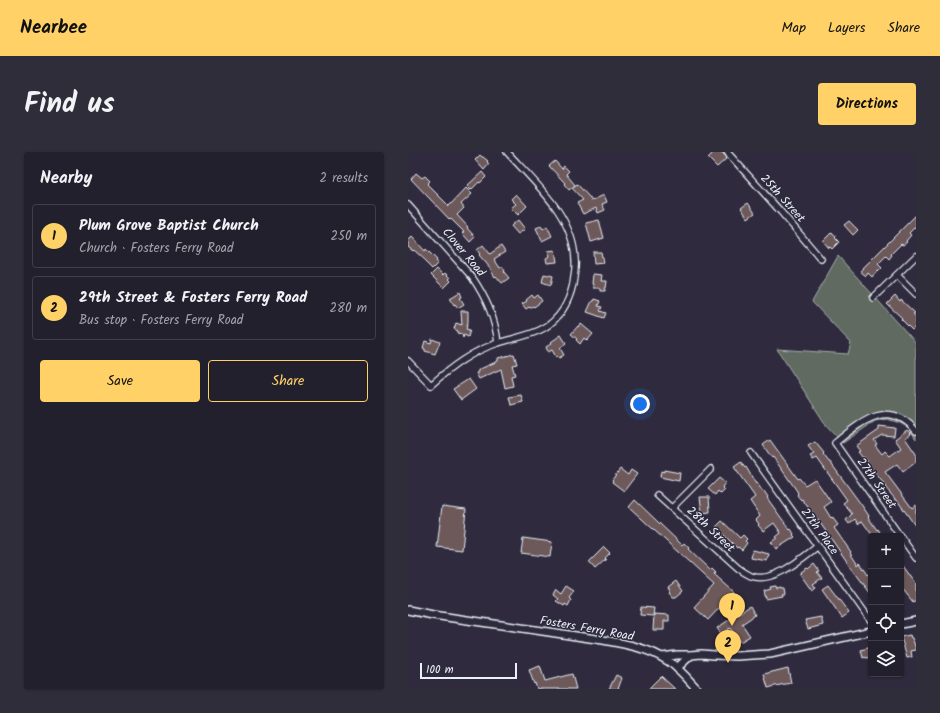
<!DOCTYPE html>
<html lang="en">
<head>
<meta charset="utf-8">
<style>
	:root { --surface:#23202e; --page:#2f2d3a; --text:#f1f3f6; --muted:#a3a3aa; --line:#403e4a; --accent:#ffd166 }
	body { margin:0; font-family:Kalam,sans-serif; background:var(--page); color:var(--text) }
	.controls { position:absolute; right:12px; bottom:12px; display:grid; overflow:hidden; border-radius:4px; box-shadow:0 1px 3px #0004 }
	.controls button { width:36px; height:36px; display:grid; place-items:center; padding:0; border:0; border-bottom:1px solid var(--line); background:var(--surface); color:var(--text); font:20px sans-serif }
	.scale { position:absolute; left:12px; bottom:10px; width:97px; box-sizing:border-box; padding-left:4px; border:2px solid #e8f1f8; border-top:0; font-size:11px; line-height:14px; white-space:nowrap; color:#e8f1f8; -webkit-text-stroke:3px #2f2a3d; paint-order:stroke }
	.you { position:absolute; left:232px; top:252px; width:14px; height:14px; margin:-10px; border:3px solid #fff; border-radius:50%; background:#1a73e8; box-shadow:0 0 0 6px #1a73e833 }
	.badge { display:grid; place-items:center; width:26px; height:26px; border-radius:50%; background:var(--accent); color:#111; font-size:13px; font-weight:700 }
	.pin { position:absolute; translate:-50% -33px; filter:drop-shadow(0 1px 2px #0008) }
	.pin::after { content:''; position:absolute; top:21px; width:14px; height:12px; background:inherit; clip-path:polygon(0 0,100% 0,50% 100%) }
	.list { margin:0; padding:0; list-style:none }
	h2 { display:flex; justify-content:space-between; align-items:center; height:52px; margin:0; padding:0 16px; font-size:17px }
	h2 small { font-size:13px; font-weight:400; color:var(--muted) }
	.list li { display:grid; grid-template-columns:26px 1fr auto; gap:12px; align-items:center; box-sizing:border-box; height:64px; margin:0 8px 8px; padding:0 8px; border:1px solid var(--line); border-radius:4px }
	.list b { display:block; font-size:15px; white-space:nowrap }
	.list p { margin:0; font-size:13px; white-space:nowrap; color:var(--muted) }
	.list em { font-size:13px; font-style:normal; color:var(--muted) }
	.actions { display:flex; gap:8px; padding:12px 16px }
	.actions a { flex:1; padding:9px 0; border:1px solid var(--accent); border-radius:4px; text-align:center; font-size:14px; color:var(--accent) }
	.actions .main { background:var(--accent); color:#111 }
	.icon { flex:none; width:22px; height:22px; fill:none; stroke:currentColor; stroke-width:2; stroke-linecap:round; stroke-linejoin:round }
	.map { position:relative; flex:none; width:508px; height:537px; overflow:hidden; border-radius:4px }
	header { display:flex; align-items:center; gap:24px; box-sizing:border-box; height:56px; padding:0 20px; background:var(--accent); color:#111 }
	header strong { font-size:19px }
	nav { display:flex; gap:22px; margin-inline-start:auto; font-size:14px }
	.intro { display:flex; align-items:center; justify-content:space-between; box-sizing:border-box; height:96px; padding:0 24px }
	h1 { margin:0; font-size:28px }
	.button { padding:10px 18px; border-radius:4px; background:var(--accent); color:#111; font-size:14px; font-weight:700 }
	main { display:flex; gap:24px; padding:0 24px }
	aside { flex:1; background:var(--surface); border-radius:4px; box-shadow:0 1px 3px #0004 }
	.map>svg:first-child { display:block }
	.green { fill:#606b60; stroke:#a4aeac }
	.building { fill:#6d595a; stroke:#e8f1f8 }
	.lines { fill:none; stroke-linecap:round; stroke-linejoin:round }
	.minor-casing { stroke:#e8f1f8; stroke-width:8 }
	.tertiary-casing { stroke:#e8f1f8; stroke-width:10 }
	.minor { stroke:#2f2a3d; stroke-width:5.5 }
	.tertiary { stroke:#2f2a3d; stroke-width:7 }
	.labels { text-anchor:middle; stroke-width:3; stroke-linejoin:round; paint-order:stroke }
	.street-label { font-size:12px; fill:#e8f1f8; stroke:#2f2a3d }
</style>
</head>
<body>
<header>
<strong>Nearbee</strong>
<nav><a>Map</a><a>Layers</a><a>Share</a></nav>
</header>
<div class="intro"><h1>Find us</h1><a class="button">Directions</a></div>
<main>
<aside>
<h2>Nearby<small>2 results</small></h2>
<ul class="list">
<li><span class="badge">1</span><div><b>Plum Grove Baptist Church</b><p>Church · Fosters Ferry Road</p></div><em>250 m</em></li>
<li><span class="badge">2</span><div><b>29th Street &amp; Fosters Ferry Road</b><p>Bus stop · Fosters Ferry Road</p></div><em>280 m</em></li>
</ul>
<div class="actions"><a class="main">Save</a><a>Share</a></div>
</aside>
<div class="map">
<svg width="508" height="537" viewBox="0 0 508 537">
	<rect width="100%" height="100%" fill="#2f2a3d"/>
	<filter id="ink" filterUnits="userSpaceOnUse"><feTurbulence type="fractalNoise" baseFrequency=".025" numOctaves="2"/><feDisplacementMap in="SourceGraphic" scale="8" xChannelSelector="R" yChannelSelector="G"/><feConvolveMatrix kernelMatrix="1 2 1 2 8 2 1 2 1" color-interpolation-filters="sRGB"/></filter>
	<g filter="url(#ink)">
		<!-- green -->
		<polygon class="green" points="430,104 508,191 508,287 500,275 492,271 479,267 467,269 435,291 418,273 369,197 440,202 443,191 404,150"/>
		<!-- building -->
		<g class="building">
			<polygon points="306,0 314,0 319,6 309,15 300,6"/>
			<polygon points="72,3 74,5 75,5 80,9 79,10 81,12 76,18 67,8"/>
			<polygon points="147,9 154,17 156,14 161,19 158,22 167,33 161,38 156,32 157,31 141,14"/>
			<polygon points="74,20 78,25 72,31 71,30 63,38 59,34"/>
			<polygon points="8,21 14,26 17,24 22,29 19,32 41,54 58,36 64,42 53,52 56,56 49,63 60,75 59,76 67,85 62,90 54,81 56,80 43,67 42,68 3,27"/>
			<polygon points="169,32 182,46 183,49 196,43 199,50 194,52 197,58 190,61 188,56 175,62 169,51 175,48 164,36"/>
			<polygon points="108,42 119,54 110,63 103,56 108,52 103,47"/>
			<polygon points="340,51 347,61 340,66 333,56"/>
			<polygon points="508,63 508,74 501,81 503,83 498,89 499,90 495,93 493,92 483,102 484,103 481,107 478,104 470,112 474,116 470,120 469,119 464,125 460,121 458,124 452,119"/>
			<polygon points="110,68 117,77 110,82 103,74"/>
			<polygon points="191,68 196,86 183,90 178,71"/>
			<polygon points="441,69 450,78 445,83 436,73"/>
			<polygon points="133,74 135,77 139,74 144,84 134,89 128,76"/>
			<polygon points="424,80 428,85 427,86 431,90 424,97 422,95 421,96 415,89"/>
			<polygon points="4,85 17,99 18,97 29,108 28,109 30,111 24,117 16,109 17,108 6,98 5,99 0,95 0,89"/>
			<polygon points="75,93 82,102 93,94 97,100 86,107 92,116 94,114 97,119 96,120 101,126 94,131 88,124 87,125 83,119 84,118 71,103 72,102 69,98"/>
			<polygon points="147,98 149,110 139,111 138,106 142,104 140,99"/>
			<polygon points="185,100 193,100 194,105 195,105 196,111 186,112"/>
			<polygon points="29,117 35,123 37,121 42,126 41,127 43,129 36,136 23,123"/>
			<polygon points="136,122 145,124 143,133 134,130"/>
			<polygon points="185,122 194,123 193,129 199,129 198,136 197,136 197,139 192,139 192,136 185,136 185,132 184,132"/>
			<polygon points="52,140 54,145 52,146 56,152 50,156 47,152 46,153 42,146"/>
			<polygon points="124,143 126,146 130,143 134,149 126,155 125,154 122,156 121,155 118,157 114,152 119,149 118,148"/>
			<polygon points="487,144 492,150 493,148 507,161 505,162 508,165 508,174 504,178 493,167 494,166 479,152"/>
			<polygon points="186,147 192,149 190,154 194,155 192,159 198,161 196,166 179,160 184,149 185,149"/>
			<polygon points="53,159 60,159 60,170 58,177 62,178 60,185 56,183 55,186 54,182 49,181 50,179 46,177 48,171 54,173"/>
			<polygon points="173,172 185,182 179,189 176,186 172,192 168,188 169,187 163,182 170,174 171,175"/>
			<polygon points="153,183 158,191 152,196 156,203 151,206 149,204 148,205 144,198 140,200 138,195 144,191 143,190"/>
			<polygon points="24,187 32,190 27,202 17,199 17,197 15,196 17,189 23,191"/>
			<polygon points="106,202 109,212 104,213 107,223 103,224 105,234 97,236 93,217 71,227 68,221 70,220 70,218 90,209 90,206"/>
			<polygon points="61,227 68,237 53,248 45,237"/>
			<polygon points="113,243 115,250 103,253 101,245"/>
			<polygon points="471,274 487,276 486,284 474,283 466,288 469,292 467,293 474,302 477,299 482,304 493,296 487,287 499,278 503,282 497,286 508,302 508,310 495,320 489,312 477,320 504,356 508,353 508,375 489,348 488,348 477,335 478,335 467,320 466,321 461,314 462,313 456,305 455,306 450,300 452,299 448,294 471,278"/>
			<polygon points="362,288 390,327 391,326 397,333 407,327 423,350 416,355 423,366 424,365 430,373 426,376 443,400 442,401 450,413 452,411 460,423 463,421 463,442 442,414 410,368 408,369 405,365 406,364 397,351 394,347 393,348 389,343 390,342 389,339 365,305 364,306 359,299 355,293"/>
			<polygon points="407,290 416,301 415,302 421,310 422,310 455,355 461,364 460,365 469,378 470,377 473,382 470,384 465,384 454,369 450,372 447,367 441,372 438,368 444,362 435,351 439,348 409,306 405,308 402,304 406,302 400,294"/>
			<polygon points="333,310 337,316 338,315 348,332 349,331 355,340 356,339 360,345 359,346 382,378 383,377 386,382 385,383 387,385 368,397 363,390 369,386 368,385 373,381 366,371 355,379 350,373 351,372 348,368 352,364 342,349 347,345 326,315"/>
			<polygon points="212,317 220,323 223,318 229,322 216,339 204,330 205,329 204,328"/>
			<polygon points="256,318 272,321 271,329 252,325 253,319 256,320"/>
			<polygon points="311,326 317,331 314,335 317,338 313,342 310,339 307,343 300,337"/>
			<polygon points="292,345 301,345 302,360 294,361"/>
			<polygon points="227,348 274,393 276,391 281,396 280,397 302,418 304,416 308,420 306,422 326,440 300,468 286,455 306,433 221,355"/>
			<polygon points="34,354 58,357 54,398 29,395"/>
			<polygon points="314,369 332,386 335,383 339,387 337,389 339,391 334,398 330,395 329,396 308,375"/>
			<polygon points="115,386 144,390 142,405 113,401"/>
			<polygon points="196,395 202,401 197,406 198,407 187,417 181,410"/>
			<polygon points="345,398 361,402 359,409 343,406"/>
			<polygon points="493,411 508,432 508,448 505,450 493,435"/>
			<polygon points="406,412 411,419 409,420 414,426 405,432 408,436 404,439 392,422 394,421 393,420 399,416 400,417"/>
			<polygon points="268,429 275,439 268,445 265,445 261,440 262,439 262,438 260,435"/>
			<polygon points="420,433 441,461 434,466 414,437"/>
			<polygon points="158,434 166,439 161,446 163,448 160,454 157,452 156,454 148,449 150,447 145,443 148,438 153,442"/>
			<polygon points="367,434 368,436 372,435 372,436 375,436 376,442 373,442 374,444 358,447 356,439 363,437 362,435"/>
			<polygon points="342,454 347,463 334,472 342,484 332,490 322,476 313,482 309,476"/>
			<polygon points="233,455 246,456 245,464 232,463"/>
			<polygon points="246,462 261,463 261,469 256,469 256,478 245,478"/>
			<polygon points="413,465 415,473 400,477 397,468"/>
			<polygon points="502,483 503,486 504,486 506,491 508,498 503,499 504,505 499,506 493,485"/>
			<polygon points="463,495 463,505 458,506 457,505 455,506 453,498"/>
			<polygon points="132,514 137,529 164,522 168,537 129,537 127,531 126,532 121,518"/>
			<polygon points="380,516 383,531 367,534 360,536 356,522"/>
			<polygon points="208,523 214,526 210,537 201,537"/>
			<polygon points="253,524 267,537 240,537"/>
		</g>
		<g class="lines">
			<!-- minor casing -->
			<g class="minor-casing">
				<g id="minor">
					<polyline points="319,0 373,60 413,107"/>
					<path d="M0,53L64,125C78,146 87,165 90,191"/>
					<polyline points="489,123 508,142"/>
					<polyline points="465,146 508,104"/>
					<path d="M0,209L23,233C43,215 64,199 90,191C105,186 122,184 136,176C153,166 161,150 165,132C166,124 168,116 167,108C166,64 127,31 99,0"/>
					<polyline points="343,301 463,469"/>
					<path d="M249,343L330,416C334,419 339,422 343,424C365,432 393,407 410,394"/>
					<polyline points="264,356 303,317"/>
					<path d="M492,384L427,291C452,271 480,245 508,279"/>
					<polyline points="493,385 508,406"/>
				</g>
			</g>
			<!-- tertiary casing -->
			<g class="tertiary-casing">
				<g id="tertiary">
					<path d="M0,458L25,463L195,488C218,492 241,496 260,509C271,516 280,527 289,537"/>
					<polyline points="493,472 508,469"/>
					<polyline points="254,505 269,503 283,503"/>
					<polyline points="269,516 283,503 293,502 306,503 329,504 362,502 463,479"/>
				</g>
			</g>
			<!-- minor -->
			<use href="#minor" class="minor"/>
			<!-- tertiary -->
			<use href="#tertiary" class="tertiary"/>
		</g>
	</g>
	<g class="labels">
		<!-- street labels -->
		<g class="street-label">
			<text transform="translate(375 46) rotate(48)" y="4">25th Street</text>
			<text transform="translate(56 100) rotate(50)" y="4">Clover Road</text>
			<text transform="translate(469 331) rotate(55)" y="4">27th Street</text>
			<text transform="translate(303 377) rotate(43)" y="4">28th Street</text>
			<text transform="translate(412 379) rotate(54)" y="4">27th Place</text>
			<text transform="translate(179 476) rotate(10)" y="4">Fosters Ferry Road</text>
		</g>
	</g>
</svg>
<div class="controls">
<button>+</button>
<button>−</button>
<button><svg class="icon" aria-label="locate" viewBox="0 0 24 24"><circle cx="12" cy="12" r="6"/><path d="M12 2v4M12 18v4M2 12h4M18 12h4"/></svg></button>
<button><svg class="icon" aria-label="layers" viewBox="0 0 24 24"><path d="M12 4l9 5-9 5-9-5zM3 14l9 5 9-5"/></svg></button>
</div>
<div class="scale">100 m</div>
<div class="you"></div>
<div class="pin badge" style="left:324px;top:474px">1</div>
<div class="pin badge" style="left:320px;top:511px">2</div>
</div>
</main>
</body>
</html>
